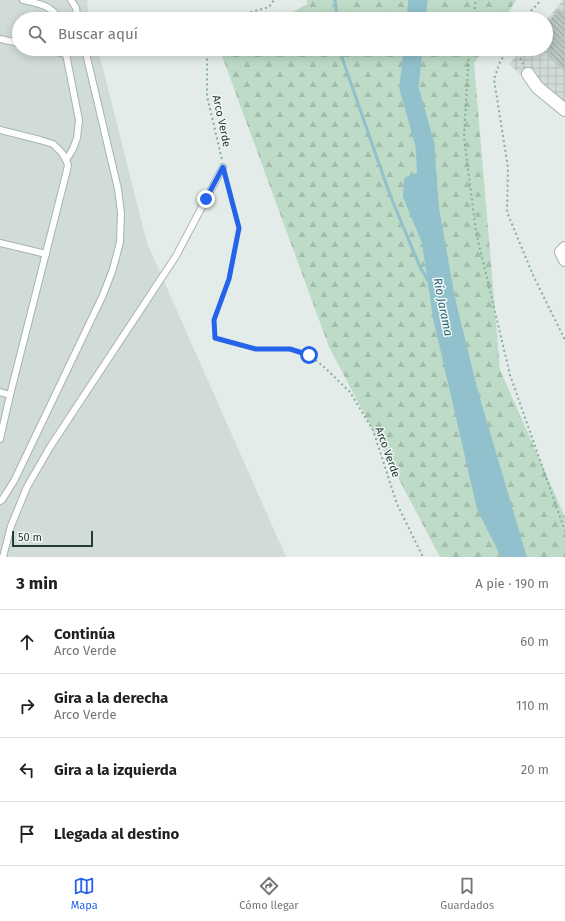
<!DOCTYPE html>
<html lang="es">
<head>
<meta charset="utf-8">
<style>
	:root { --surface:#fff; --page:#f6f6f6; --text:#202124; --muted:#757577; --line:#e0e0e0; --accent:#2563eb }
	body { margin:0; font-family:"Fira Sans",sans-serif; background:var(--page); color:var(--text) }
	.scale { position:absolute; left:12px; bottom:10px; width:81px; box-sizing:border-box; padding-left:4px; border:2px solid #243c36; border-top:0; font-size:11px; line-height:14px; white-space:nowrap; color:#243c36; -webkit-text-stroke:3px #f3f8f6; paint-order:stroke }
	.stop { position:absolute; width:12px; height:12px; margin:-9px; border:3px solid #2563eb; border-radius:50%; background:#fff }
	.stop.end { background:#2563eb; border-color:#fff; box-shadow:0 1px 4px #0008 }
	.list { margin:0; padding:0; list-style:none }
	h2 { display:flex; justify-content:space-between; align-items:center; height:52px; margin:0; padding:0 16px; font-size:17px }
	h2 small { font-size:13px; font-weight:400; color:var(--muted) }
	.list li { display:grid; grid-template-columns:26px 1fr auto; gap:12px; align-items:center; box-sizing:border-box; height:64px; padding:0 16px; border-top:1px solid var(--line) }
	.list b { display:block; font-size:15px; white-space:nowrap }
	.list p { margin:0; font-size:13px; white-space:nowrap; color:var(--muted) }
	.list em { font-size:13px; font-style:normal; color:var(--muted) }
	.icon { flex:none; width:22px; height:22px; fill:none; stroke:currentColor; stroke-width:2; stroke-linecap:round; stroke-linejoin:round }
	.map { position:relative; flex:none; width:565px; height:557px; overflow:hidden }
	.search { position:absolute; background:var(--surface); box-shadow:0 2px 10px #0003; left:12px; right:12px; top:12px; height:44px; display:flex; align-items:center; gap:10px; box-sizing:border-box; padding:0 14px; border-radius:22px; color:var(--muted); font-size:15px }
	.sheet { height:308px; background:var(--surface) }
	nav { display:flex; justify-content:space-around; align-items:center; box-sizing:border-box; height:56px; border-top:1px solid var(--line); background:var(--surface); font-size:11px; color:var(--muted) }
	nav a { display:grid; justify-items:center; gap:2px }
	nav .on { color:var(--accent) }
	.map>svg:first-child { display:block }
	.built { fill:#d1dbd7 }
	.industrial { fill:url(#industrial-grid) }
	.forest { fill:url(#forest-firs) }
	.water { fill:#90c1cc }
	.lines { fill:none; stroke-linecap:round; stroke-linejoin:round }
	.stream { stroke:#90c1cc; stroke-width:3 }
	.river { stroke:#90c1cc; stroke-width:19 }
	.building { fill:url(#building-back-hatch); stroke:#b6c5bf }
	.lane-casing { stroke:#a6b4af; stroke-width:8 }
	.street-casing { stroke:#a6b4af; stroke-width:14 }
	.path { stroke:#86ada2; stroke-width:2; stroke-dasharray:2 3; stroke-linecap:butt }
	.lane { stroke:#fff; stroke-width:6 }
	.street { stroke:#fff; stroke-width:12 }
	.route { stroke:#2563eb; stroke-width:5 }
	.labels { text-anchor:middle; stroke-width:3; stroke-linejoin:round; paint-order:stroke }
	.street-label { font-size:11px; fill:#243c36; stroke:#f3f8f6 }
	.water-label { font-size:12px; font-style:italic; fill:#236373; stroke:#f3f8f6 }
</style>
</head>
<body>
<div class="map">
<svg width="565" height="557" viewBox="0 0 565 557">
	<defs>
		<pattern id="industrial-grid" width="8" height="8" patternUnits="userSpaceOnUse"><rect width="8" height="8" fill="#d1dbd7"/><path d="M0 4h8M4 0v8" fill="none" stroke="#b3bdb9"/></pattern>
		<pattern id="forest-firs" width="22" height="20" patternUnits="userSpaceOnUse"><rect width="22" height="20" fill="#bedbc7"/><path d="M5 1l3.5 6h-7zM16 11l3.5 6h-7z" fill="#a3bdac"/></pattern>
		<pattern id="building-back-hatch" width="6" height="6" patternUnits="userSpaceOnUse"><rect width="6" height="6" fill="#b9c6c1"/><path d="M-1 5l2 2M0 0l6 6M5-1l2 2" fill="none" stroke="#96a29e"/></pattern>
	</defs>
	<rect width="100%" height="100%" fill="#e3ece8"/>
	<!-- built -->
	<polygon class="built" points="0,0 88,0 87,5 90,19 19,19 19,49 98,49 147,243 286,557 0,557"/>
	<!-- industrial -->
	<polygon class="industrial" points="563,0 565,0 565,115 509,64 522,49 546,49 546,20"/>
	<!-- forest -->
	<g class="forest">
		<polygon points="307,0 516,0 504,19 280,19 307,4"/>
		<polygon points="228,49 484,49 474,63 500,370 565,517 565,557 440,557 329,347 221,53"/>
	</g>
	<!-- water -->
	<polygon class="water" points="436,170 439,208 455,298 477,388 520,534 527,557 501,557 477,509 433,318 422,243 403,197 404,178 421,171"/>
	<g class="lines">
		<!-- stream -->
		<g class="stream">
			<polyline points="335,0 337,19"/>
			<polyline points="340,49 340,52 390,195 420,267 429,282"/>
		</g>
		<!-- river -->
		<g class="river">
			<polyline points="416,19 418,0"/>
			<polyline points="413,49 409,88 425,145 428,195"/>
		</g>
	</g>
	<!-- building -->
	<g class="building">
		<polygon points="559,9 565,14 565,36 551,52 546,48 546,25"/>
		<polygon points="565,36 565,71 548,56"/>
	</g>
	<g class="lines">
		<!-- lane casing -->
		<g class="lane-casing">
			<g id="lane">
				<path d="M23,0C39,4 51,5 59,19"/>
				<polyline points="71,0 76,8 78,19"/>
				<polyline points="0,39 19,43"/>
				<polyline points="43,49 66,54"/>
				<polyline points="65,49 79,120 77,138 73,149 66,160"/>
				<polyline points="0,130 40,140 53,144 62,153 66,160 68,165 66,174 10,395 0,439"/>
				<polyline points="0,243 46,254"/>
				<polyline points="0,392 10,395"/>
				<polyline points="0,501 2,500 14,481 103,295 113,269 120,242 121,213 118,189 85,49"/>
				<polyline points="3,557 11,526 27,487 50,447 176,256 223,167"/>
			</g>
		</g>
		<!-- street casing -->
		<g class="street-casing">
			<g id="street">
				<polyline points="528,74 537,87 565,110"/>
				<polyline points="565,248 561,252 565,260"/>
			</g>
		</g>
		<!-- path -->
		<g class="path">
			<polyline points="232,19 234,17 269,7 274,0"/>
			<polyline points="473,19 476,0"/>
			<polyline points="525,19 529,13 541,0"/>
			<polyline points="209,49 207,54 207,96 222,160"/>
			<polyline points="469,49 464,137 476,232 510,375 565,531"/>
			<polyline points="508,49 500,62 494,79 508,168 507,212 533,275 565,340"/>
			<polyline points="516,49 523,64"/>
			<polyline points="226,178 239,228 229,279 214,320 215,338 256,349 290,349 309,355 323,366 350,392 373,430 397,504 423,557"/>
		</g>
		<!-- lane -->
		<use href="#lane" class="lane"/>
		<!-- street -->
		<use href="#street" class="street"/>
	</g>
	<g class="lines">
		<!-- route -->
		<polyline class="route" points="206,199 223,167 239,228 229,279 214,320 215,338 256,349 290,349 309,355"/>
	</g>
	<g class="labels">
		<!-- street labels -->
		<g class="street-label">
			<text transform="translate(222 121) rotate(78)" y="4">Arco Verde</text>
			<text transform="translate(388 452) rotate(70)" y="4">Arco Verde</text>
		</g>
		<!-- water labels -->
		<g class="water-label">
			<text transform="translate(443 307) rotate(79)" y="4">Río Jarama</text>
		</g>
	</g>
</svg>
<div class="scale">50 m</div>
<div class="stop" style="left:309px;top:355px"></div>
<div class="stop end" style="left:206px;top:199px"></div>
<div class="search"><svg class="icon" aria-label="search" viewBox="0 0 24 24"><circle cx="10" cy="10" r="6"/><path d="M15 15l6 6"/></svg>Buscar aquí</div>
</div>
<section class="sheet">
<h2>3 min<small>A pie · 190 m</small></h2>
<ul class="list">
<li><svg class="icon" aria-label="ahead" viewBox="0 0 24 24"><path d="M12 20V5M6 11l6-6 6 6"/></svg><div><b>Continúa</b><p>Arco Verde</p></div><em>60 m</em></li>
<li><svg class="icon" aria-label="right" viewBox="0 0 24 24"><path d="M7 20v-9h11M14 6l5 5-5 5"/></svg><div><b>Gira a la derecha</b><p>Arco Verde</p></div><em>110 m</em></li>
<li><svg class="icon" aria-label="left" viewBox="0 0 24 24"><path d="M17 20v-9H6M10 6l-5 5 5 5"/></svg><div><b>Gira a la izquierda</b></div><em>20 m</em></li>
<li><svg class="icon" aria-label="arrive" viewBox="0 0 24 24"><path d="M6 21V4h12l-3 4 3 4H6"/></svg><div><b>Llegada al destino</b></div></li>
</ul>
</section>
<nav>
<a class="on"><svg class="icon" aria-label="map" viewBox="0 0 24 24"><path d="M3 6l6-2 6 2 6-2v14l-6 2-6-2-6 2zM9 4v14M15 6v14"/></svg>Mapa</a>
<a><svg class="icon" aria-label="directions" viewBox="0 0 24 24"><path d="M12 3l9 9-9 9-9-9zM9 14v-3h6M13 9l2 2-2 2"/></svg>Cómo llegar</a>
<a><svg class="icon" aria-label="saved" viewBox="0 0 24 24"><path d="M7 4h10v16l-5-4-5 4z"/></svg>Guardados</a>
</nav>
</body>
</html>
